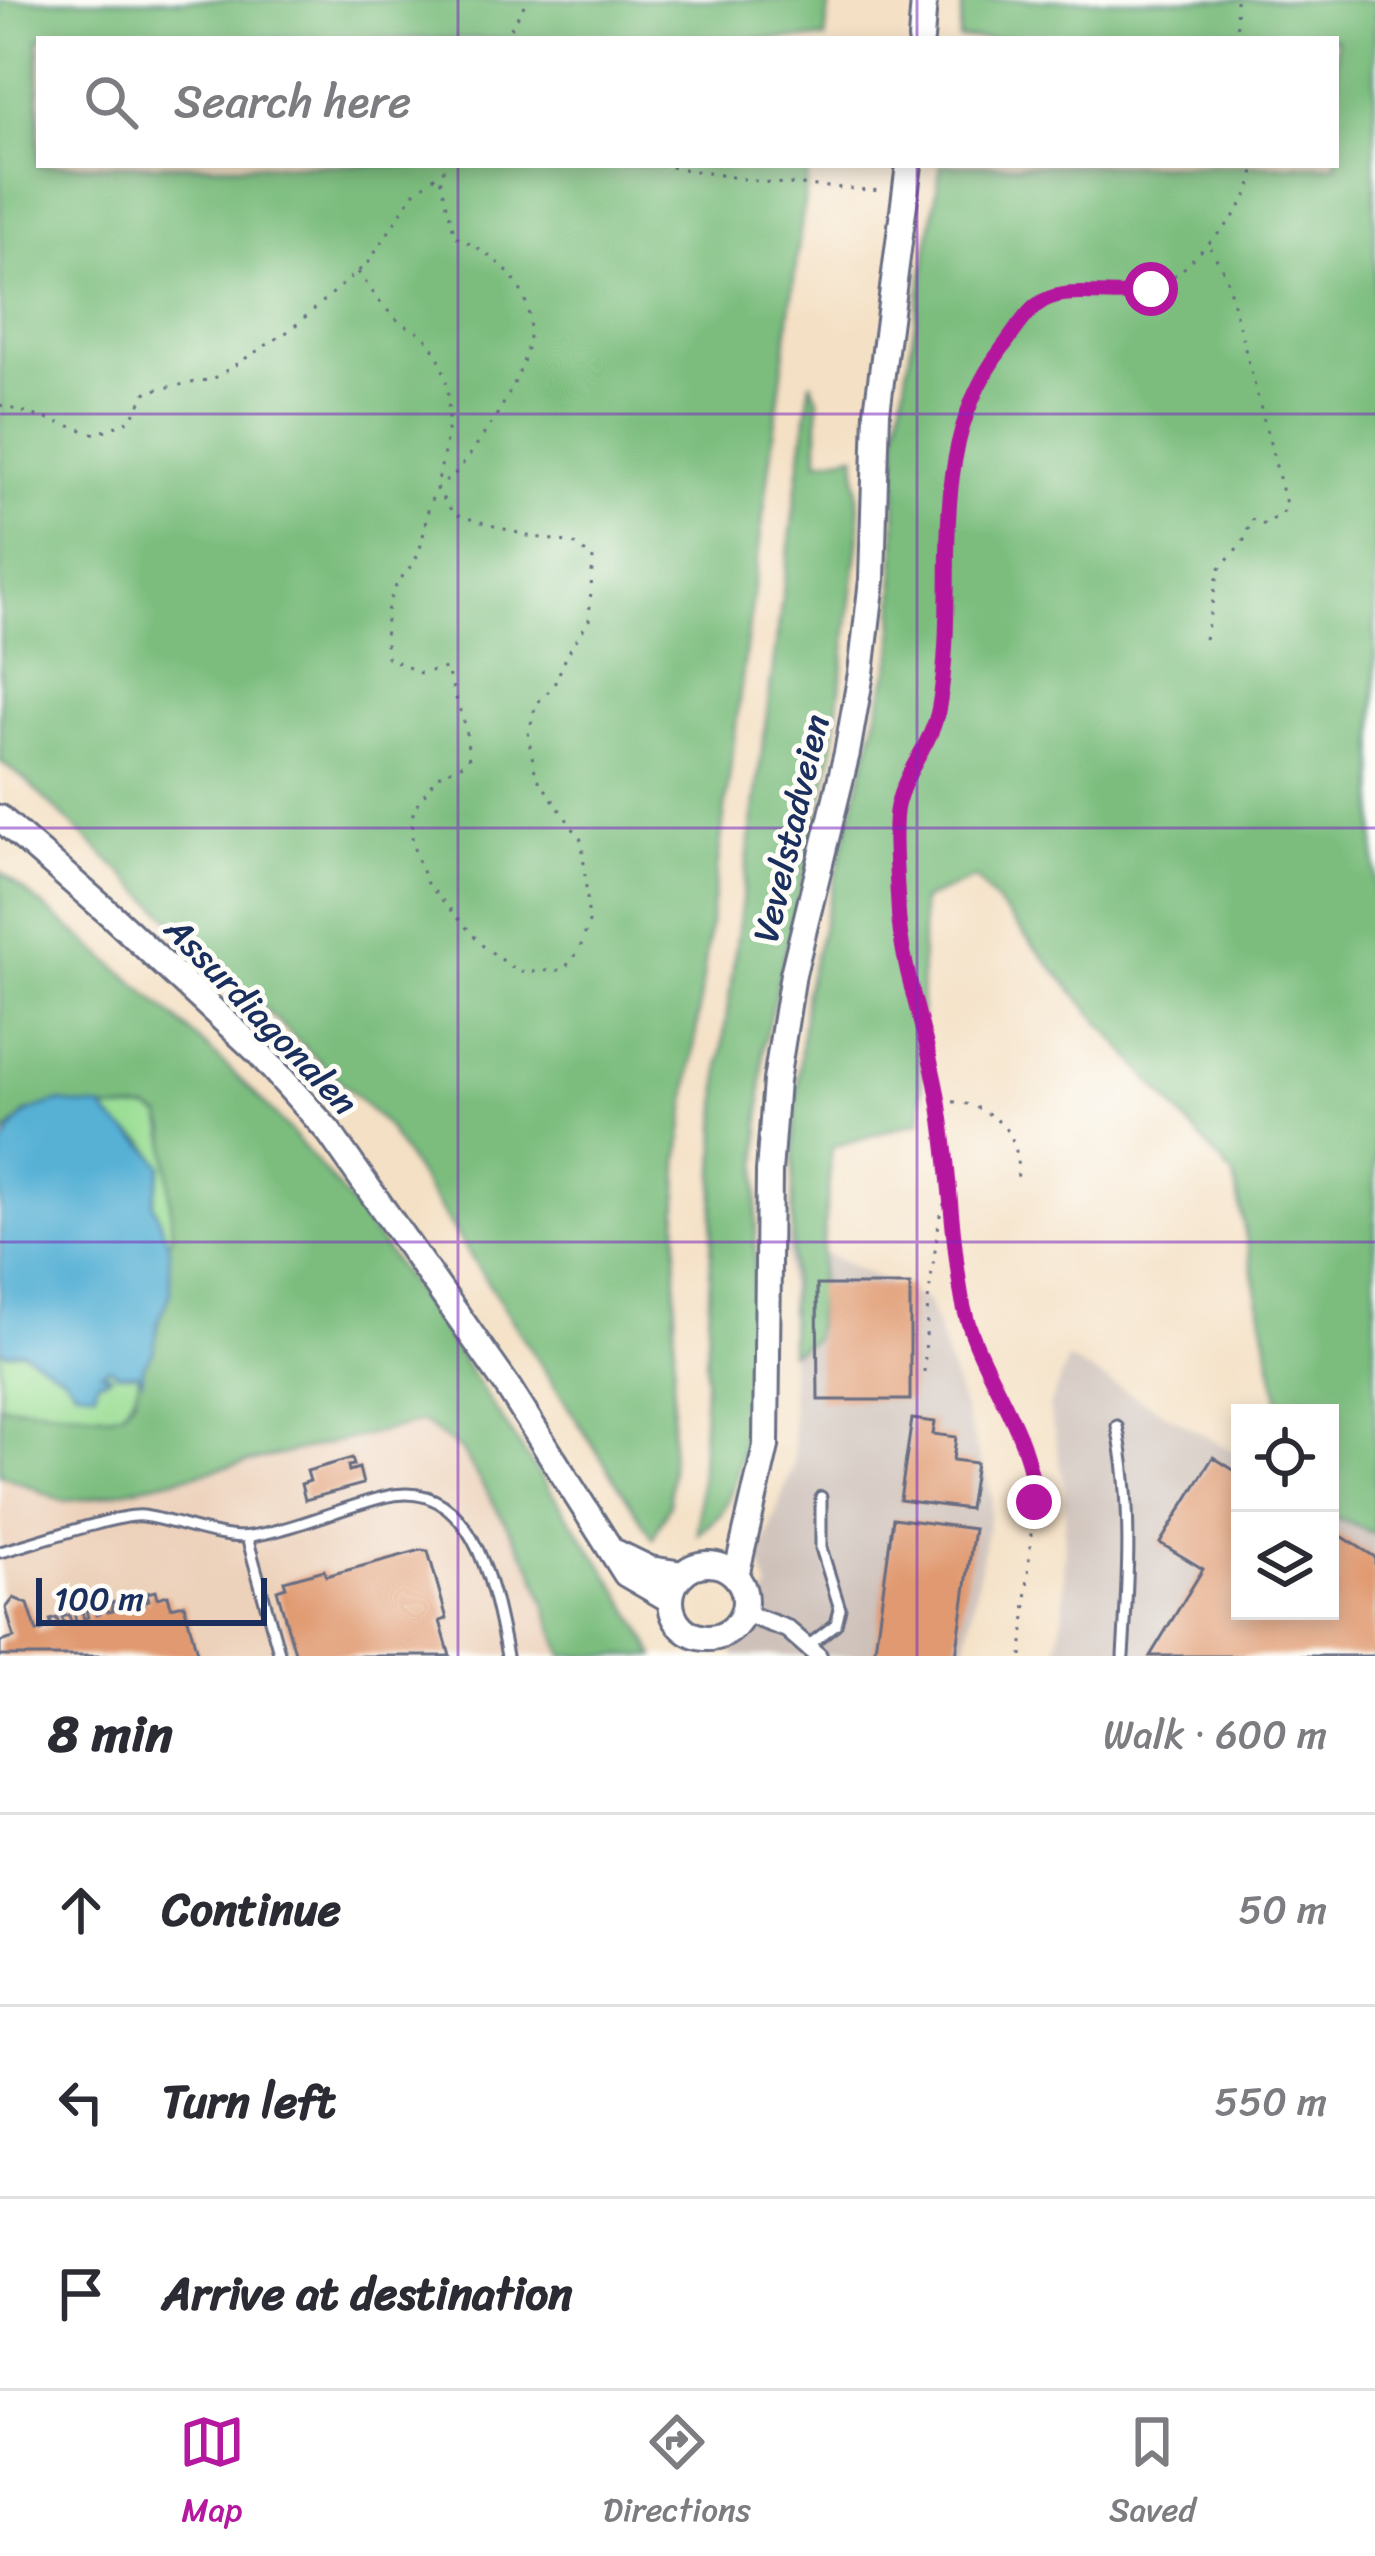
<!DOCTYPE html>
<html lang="en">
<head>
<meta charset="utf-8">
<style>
	:root { --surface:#fff; --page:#f2f2f3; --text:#2b2b33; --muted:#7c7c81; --line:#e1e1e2; --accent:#b5179e }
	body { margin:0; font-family:Sriracha,sans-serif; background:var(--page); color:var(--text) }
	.controls { position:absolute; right:36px; bottom:36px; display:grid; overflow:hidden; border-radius:0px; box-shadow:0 6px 18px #0003 }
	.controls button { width:108px; height:108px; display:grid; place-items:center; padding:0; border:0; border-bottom:3px solid var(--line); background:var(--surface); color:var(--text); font:60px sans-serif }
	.scale { position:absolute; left:36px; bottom:30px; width:231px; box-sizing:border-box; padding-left:12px; border:6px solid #1b2f5e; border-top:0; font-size:33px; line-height:42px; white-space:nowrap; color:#1b2f5e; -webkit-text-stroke:9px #fdfcf7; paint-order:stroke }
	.stop { position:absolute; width:36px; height:36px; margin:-27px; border:9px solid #b5179e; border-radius:50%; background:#fff }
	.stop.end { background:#b5179e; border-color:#fff; box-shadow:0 3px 12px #0008 }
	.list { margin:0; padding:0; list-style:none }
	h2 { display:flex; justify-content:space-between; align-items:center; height:156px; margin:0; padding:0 48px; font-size:51px }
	h2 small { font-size:39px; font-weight:400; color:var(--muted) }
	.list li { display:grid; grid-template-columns:78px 1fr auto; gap:36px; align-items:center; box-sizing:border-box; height:192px; padding:0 48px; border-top:3px solid var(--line) }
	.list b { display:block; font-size:45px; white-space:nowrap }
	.list em { font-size:39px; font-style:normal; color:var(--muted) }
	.icon { flex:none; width:66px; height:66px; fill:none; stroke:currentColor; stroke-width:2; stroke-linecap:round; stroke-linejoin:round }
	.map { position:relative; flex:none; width:1375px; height:1656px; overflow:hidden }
	.search { position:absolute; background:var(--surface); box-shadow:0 6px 18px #0003; left:36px; right:36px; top:36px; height:132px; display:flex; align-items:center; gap:30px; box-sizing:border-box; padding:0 42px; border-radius:0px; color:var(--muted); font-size:45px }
	.sheet { height:732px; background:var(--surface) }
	nav { display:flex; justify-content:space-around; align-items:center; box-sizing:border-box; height:168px; border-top:3px solid var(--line); background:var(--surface); font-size:33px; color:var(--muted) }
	nav a { display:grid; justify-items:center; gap:6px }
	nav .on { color:var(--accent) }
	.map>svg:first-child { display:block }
	.built { fill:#edd2bb }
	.industrial { fill:#cec1ba }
	.green { fill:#9bde95; stroke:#5b867a; stroke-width:3 }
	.forest { fill:#7cbd7e; stroke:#4c766e; stroke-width:3 }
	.water { fill:#57b1d5; stroke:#39709a; stroke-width:3 }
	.building { fill:#e09970 }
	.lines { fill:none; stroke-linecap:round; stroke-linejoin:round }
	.lane-casing { stroke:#676d82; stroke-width:15 }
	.street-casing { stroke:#676d82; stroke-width:22 }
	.secondary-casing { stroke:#676d82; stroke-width:30 }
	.path { stroke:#676d82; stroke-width:3; stroke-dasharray:3 9; stroke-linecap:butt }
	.lane { stroke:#fff; stroke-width:9 }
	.street { stroke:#fff; stroke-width:16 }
	.secondary { stroke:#fff; stroke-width:24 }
	.route { stroke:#b5179e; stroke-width:15 }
	.grid { fill:none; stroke:#7b2cbf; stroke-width:3; stroke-opacity:0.55 }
	.labels { text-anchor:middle; stroke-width:10; stroke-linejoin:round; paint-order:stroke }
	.street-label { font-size:36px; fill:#1b2f5e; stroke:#fdfcf7 }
</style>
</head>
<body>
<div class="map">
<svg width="1375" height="1656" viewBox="0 0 1375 1656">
	<rect width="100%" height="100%" fill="#fdfcf7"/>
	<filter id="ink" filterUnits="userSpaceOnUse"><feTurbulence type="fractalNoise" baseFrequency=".00833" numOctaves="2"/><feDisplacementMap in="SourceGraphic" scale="24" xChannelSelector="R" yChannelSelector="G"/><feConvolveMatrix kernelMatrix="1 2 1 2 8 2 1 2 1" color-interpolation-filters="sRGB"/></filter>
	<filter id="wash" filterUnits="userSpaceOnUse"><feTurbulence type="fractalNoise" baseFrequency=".004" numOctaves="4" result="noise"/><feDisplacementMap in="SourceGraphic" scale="48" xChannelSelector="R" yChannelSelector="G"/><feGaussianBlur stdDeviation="2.7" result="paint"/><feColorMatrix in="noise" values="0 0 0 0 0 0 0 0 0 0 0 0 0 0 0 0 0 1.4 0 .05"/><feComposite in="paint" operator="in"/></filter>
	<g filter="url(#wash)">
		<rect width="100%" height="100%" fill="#f4e0c4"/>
		<!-- built -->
		<polygon class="built" points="422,1421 462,1451 533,1569 563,1656 0,1656 0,1474 63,1501 88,1499"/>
		<!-- industrial -->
		<g class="industrial">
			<polygon points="785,1235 928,1301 993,1498 964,1656 734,1656 733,1649 769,1590 759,1558 794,1463"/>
			<polygon points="1068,1359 1240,1455 1240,1611 1330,1611 1330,1505 1375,1530 1375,1656 1055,1656 1064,1609 1065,1490 1049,1407"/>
		</g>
		<!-- green -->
		<g class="green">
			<polygon points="103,1108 148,1108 161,1116 169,1156 172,1236 168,1242 153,1203 162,1166 145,1142 111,1122"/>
			<polygon points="0,1349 6,1353 23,1351 95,1392 97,1381 108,1378 101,1371 110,1367 118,1373 137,1373 140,1385 123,1411 111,1415 0,1405"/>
		</g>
		<!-- forest -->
		<g class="forest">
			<polygon points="0,0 830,0 825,39 39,39 39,165 809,165 679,1162 670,1504 653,1538 385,1124 24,779 0,761"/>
			<polygon points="963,0 1375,0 1375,1534 1330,1515 1330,1413 1281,1413 1234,1177 975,878 922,900 921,1121 832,1147 814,1340 790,1353 794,1132 806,991 894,649 897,431 941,165 1336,165 1336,39 959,39"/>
			<polygon points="811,381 818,399 818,461 855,454 860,526 832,756 763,1046 749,1411 736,1481 721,1514 698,1534 720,1066"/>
			<path d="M0,871C87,942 175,1013 254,1093C360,1200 443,1331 527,1457C570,1521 621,1586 655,1656H563L533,1569L462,1451L422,1422L88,1499L63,1501L0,1474V1405L111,1415L123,1411L134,1399L142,1368L154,1351L158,1321L171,1292L168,1242L172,1236L166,1130L161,1116L148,1109L111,1110L59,1102L27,1112L0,1138Z"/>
		</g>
		<!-- water -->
		<path class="water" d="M59,1102L103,1108C119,1133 142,1135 162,1166L153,1203L168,1242L171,1292L158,1321L154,1351L142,1368V1379L137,1373H118L110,1367L101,1372L111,1375L97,1381L95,1392L75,1389L64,1376L21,1350L6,1353L0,1349V1149C18,1119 23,1110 59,1102Z"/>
		<g id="blocks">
			<!-- building -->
			<g class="building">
				<polygon points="817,1285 910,1285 910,1400 818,1400"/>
				<polygon points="912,1419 935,1422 933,1434 956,1437 953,1460 976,1463 969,1509 900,1500"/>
				<polygon points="1213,1457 1240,1474 1240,1611 1330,1611 1330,1529 1375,1557 1375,1656 1150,1656 1203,1569 1160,1543"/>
				<polygon points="352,1458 354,1465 348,1466 349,1471 359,1468 363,1484 305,1500 301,1484 310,1481 307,1471"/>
				<polygon points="893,1518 974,1529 956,1656 874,1656"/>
				<polygon points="421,1550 428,1551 447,1619 440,1621 450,1656 296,1656 277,1590 286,1587 284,1581 324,1570 326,1576"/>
				<polygon points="155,1591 157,1598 168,1595 171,1607 184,1604 198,1656 0,1656 0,1642 14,1638 6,1608 14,1598 28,1604 37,1632 52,1627 50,1620 57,1618 59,1625 64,1624 62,1617 69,1615 71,1622 76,1621 74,1613 82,1611 84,1619 88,1617 86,1610 94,1608 96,1615 100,1614 98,1606 106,1604 108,1612 113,1611 111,1603 118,1601 120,1609 125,1607 123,1600 130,1598 132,1605 137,1604 135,1596 143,1594 145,1602 149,1600 147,1593"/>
			</g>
		</g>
	</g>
	<g filter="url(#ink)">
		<use href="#blocks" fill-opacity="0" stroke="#676d82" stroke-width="3"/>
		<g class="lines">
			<!-- lane casing -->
			<g class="lane-casing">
				<g id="lane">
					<path d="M1117,1426C1133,1502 1128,1579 1123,1656"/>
					<polyline points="247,1537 280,1656"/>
					<path d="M0,1552C28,1545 120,1513 143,1516C174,1520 222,1541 251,1536C296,1529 340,1508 384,1497C475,1474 494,1591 507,1656"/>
					<polyline points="809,1645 836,1624 840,1609 821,1548 821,1497"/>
				</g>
			</g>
			<!-- street casing -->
			<g class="street-casing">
				<polyline id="street" points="744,1613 787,1629 818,1656"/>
			</g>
			<!-- secondary casing -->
			<g class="secondary-casing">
				<g id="secondary">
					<polyline points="921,39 924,0"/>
					<polyline points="0,818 111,915 258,1052 329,1132 506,1384 626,1574 671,1600"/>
					<polyline points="617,1553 650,1569 683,1574"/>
					<circle cx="708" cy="1601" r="37"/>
					<polyline points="736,1576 766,1446 769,1172 776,1081 793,974 847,753 861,673 872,580 877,412 909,165"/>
				</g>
			</g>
			<!-- path -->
			<g class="path">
				<polyline points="1236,0 1237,39"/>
				<polyline points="505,39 527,0"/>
				<polyline points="659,165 762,182 883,191"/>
				<path d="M358,272C371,289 383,309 400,322C407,327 418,330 424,336C462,376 447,443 436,489L454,514L528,536L573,543L593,558L589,620L568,653L553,687L536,704L528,736L536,776L582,841L589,922L579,951L563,970L519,972L483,946L426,882L412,843L413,811L436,777L469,761L466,728L446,668L420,673L387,657C385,631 383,610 396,586C402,575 412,567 417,556C426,537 424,513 434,494C440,483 453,478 460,468C521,384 582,296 455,236L439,174"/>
				<polyline points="0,405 96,434 131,420 147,391 213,379 290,330 369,262 414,193 450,165"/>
				<polyline points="1205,639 1219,569 1245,539 1251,519 1265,525 1284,511 1286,504 1225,273 1210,248"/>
				<path d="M941,1102C970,1098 1010,1119 1016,1151C1018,1160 1017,1170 1018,1180"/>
				<polyline points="924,1372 928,1301 941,1208 950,1198"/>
				<polyline points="1022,1656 1034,1493 1020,1445 972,1334 962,1299 939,1102 899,918 896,809 939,710 946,647 953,467 964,416 980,379 1028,314 1046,298 1064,293 1134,295 1179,273 1230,222 1250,191 1255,165"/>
			</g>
			<!-- lane -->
			<use href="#lane" class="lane"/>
			<!-- street -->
			<use href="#street" class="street"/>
			<!-- secondary -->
			<use href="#secondary" class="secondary"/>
		</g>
	</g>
	<g class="lines" filter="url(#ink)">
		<!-- route -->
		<path class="route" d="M1034,1502C1034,1430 974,1368 962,1298C950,1230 950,1160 937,1091C926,1030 900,967 898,905C897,881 892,827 897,806C905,770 933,743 939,706C961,583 921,453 1003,347C1014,333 1023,316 1037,305C1064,282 1115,303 1151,289"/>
	</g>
	<!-- grid -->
	<path class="grid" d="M458,0V39M917,0V39M458,165V1656M917,165V1656M0,414H1375M0,828H1375M0,1242H1375"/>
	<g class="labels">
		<!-- street labels -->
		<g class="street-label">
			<text transform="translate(790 828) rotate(-77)" y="13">Vevelstadveien</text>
			<text transform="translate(262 1015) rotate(46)" y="13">Assurdiagonalen</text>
		</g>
	</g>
</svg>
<div class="controls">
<button><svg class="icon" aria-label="locate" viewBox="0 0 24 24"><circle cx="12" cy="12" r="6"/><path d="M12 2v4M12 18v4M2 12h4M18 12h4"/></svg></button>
<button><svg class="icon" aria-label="layers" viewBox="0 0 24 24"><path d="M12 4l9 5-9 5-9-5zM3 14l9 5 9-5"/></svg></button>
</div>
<div class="scale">100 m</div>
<div class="stop" style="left:1151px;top:289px"></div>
<div class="stop end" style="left:1034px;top:1502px"></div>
<div class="search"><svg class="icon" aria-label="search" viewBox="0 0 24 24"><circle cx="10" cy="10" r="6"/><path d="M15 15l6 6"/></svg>Search here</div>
</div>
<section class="sheet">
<h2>8 min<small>Walk · 600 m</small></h2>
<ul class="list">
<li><svg class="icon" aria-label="ahead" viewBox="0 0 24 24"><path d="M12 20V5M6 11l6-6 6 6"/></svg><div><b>Continue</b></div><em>50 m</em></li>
<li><svg class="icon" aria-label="left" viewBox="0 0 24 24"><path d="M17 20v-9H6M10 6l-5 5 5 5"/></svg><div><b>Turn left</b></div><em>550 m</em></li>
<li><svg class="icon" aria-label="arrive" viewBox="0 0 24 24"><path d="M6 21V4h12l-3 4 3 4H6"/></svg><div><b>Arrive at destination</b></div></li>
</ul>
</section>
<nav>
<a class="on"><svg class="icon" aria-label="map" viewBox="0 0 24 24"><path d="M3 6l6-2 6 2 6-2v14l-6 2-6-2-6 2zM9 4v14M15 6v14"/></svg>Map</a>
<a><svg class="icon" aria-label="directions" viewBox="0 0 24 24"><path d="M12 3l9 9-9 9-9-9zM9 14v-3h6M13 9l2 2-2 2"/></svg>Directions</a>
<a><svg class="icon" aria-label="saved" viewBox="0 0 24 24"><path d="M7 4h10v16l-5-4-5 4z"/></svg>Saved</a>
</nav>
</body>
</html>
